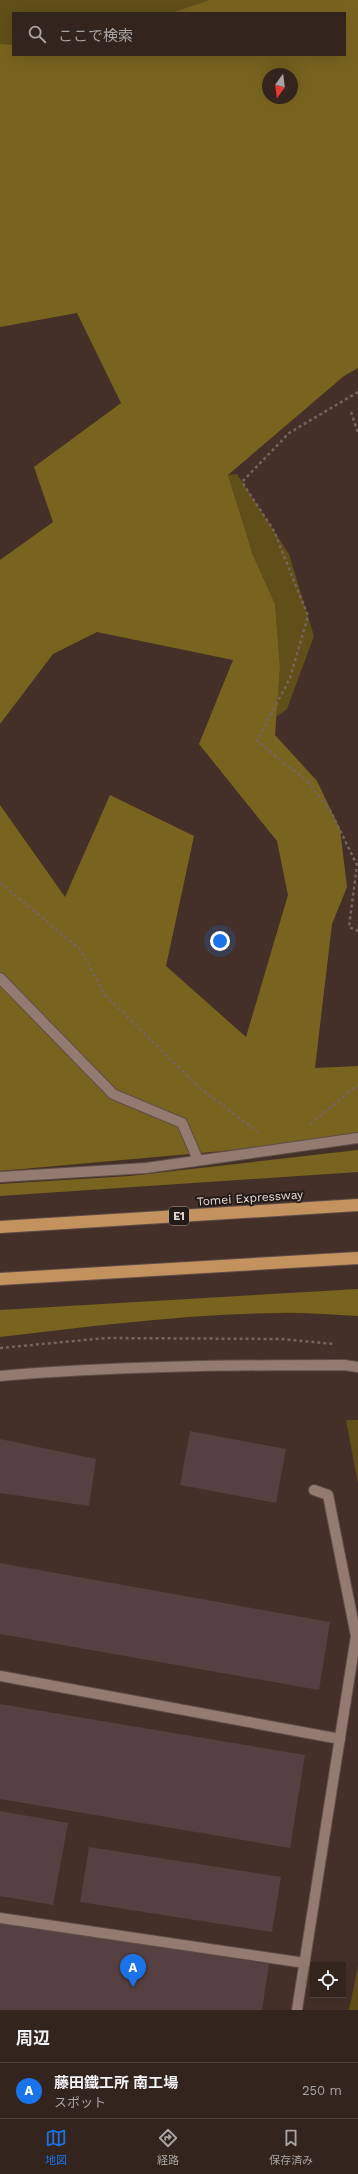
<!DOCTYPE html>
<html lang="ja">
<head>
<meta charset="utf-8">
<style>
	:root { --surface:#33241e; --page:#3e302b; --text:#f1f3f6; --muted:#a9a4a4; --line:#4e413c; --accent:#1a73e8 }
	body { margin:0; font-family:"Work Sans","Noto Sans JP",sans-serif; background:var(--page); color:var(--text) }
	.controls { position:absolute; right:12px; bottom:12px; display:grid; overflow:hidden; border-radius:0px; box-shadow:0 4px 16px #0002 }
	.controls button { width:36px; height:36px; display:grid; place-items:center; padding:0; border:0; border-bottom:1px solid var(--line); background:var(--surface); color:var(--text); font:20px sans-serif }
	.compass { position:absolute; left:262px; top:68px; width:36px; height:36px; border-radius:50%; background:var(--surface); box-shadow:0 4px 16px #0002; rotate:194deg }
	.you { position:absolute; left:220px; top:941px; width:14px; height:14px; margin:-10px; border:3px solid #fff; border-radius:50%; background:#1a73e8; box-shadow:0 0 0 6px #1a73e833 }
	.badge { display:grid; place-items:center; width:26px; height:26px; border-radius:50%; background:var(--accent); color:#fff; font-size:13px; font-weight:700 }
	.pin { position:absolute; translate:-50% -33px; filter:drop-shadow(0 1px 2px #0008) }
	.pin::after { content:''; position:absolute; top:21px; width:14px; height:12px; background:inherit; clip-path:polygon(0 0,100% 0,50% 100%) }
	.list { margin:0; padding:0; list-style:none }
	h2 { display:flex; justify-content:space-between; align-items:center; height:52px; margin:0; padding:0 16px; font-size:17px }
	h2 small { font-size:13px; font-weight:400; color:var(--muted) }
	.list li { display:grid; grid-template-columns:26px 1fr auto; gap:12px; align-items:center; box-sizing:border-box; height:56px; padding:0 16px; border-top:1px solid var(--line) }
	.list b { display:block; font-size:15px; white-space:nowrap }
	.list p { margin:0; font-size:13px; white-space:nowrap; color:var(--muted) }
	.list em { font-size:13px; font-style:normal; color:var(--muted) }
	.icon { flex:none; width:22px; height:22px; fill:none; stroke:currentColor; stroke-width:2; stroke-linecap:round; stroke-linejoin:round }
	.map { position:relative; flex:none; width:358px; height:2010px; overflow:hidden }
	.search { position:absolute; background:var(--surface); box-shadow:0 4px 16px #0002; left:12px; right:12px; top:12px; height:44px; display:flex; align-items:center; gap:10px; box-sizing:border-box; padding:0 14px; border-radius:0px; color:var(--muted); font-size:15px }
	.sheet { height:108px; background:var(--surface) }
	nav { display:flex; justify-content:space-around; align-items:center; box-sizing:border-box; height:56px; border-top:1px solid var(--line); background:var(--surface); font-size:11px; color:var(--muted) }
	nav a { display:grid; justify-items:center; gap:2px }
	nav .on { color:var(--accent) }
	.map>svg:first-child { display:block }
	.green { fill:#604f18 }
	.forest { fill:#79641f; fill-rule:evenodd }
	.building { fill:#574041 }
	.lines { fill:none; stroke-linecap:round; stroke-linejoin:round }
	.minor-casing { stroke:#5f4e48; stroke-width:12 }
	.highway-casing { stroke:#5f4e48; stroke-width:14 }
	.path { stroke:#76645d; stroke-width:2.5; stroke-dasharray:3 3; stroke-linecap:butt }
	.minor { stroke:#937b72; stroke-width:10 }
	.highway { stroke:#c4925f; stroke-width:12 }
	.labels { text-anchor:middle; stroke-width:4; stroke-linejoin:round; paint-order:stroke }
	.shield { fill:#241a17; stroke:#aca09c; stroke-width:1 }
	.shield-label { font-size:11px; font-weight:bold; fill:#e7dad5 }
	.street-label { font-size:12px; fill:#e7dad5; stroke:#241a17 }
</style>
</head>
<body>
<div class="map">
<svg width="358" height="2010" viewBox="0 0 358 2010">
	<rect width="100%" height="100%" fill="#443028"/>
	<!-- green -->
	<g class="green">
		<polygon points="0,0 209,0 171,13 13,13 13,48 0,50"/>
		<polygon points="237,474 289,554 314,636 287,709 276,717 280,667 275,604 253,555 228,475"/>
		<polygon points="346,1420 358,1420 358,1484"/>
		<polygon points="358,1966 358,2010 349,2010"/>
	</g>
	<!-- forest -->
	<g class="forest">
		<path d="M209,0H358V368L344,376L228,475L253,555L275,604L280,667L275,735L317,781L340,829L347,887L332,924L315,1068L358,1066V1139L0,1171V805L65,897L110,795L194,836L166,966L246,1037L288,895L277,841L199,744L233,660L97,632L53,654L0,724V560L53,522L34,467L121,403L77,313L0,327V44L13,45V55H345V13H171ZM268,74H292V98H268Z"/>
		<polygon points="358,1150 358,1172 0,1196 0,1184 130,1176"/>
		<path d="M358,1289V1316C332,1315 305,1312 279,1313C186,1314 93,1326 0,1337V1310Z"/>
	</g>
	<!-- building -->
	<g class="building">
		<polygon points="190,1431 286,1449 276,1503 180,1485"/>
		<polygon points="0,1439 96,1459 89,1506 0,1493"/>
		<polygon points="0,1563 330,1622 319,1690 0,1634"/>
		<polygon points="0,1704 305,1755 290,1848 0,1799"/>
		<polygon points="0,1811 68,1823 53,1905 0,1896"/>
		<polygon points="89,1847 281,1877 272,1932 80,1902"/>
		<polygon points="0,1922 269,1964 262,2010 0,2010"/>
	</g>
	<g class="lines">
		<!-- minor casing -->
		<g class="minor-casing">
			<g id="minor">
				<polyline points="0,978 113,1094 182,1123 198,1160"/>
				<polyline points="0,1177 146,1168 358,1138"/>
				<path d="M0,1376C115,1366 229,1365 344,1365L358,1367"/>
				<polyline points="0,1676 340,1739"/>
				<polyline points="0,1918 305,1963"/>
				<polyline points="297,2010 356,1636 328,1495 314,1490"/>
			</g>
		</g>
		<!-- highway casing -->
		<g class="highway-casing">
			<g id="highway">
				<polyline points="0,1227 358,1205"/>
				<polyline points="0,1279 358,1258"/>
			</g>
		</g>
		<!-- path -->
		<g class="path">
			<polyline points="358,392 289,433 242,482 274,531 308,616 290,678 257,741 308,782 331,812 357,865 349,927 358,931"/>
			<polyline points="351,412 358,433"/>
			<polyline points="0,883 80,949 105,995 203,1091 258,1132"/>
			<polyline points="310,1124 358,1085"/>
			<polyline points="0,1348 106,1338 281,1339 335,1344"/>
		</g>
		<!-- minor -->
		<use href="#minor" class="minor"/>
		<!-- highway -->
		<use href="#highway" class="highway"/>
	</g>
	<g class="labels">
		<!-- shield labels -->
		<rect class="shield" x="169" y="1207" width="20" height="18" rx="3"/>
		<g class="shield-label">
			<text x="179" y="1220">E1</text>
		</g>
		<!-- street labels -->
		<g class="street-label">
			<text transform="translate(250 1198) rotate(-4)" y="4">Tomei Expressway</text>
		</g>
	</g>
</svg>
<div class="controls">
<button><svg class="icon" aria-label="locate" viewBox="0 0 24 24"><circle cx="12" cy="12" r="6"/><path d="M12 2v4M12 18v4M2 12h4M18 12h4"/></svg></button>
</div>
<svg class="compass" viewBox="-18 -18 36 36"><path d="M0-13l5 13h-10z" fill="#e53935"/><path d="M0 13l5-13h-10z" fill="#a9a4a4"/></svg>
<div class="you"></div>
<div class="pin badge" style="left:133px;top:1987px">A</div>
<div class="search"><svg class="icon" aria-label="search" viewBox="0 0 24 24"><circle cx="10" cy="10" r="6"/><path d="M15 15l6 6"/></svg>ここで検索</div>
</div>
<section class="sheet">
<h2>周辺<small></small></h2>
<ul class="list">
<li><span class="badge">A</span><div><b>藤田鐵工所 南工場</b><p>スポット</p></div><em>250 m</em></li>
</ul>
</section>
<nav>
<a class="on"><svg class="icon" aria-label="map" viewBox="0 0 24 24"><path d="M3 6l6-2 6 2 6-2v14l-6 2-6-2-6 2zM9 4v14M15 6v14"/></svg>地図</a>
<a><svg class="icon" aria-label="directions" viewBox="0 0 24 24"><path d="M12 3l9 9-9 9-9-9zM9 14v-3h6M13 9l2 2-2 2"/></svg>経路</a>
<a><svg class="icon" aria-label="saved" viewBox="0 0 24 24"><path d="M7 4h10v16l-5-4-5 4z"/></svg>保存済み</a>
</nav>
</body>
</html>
